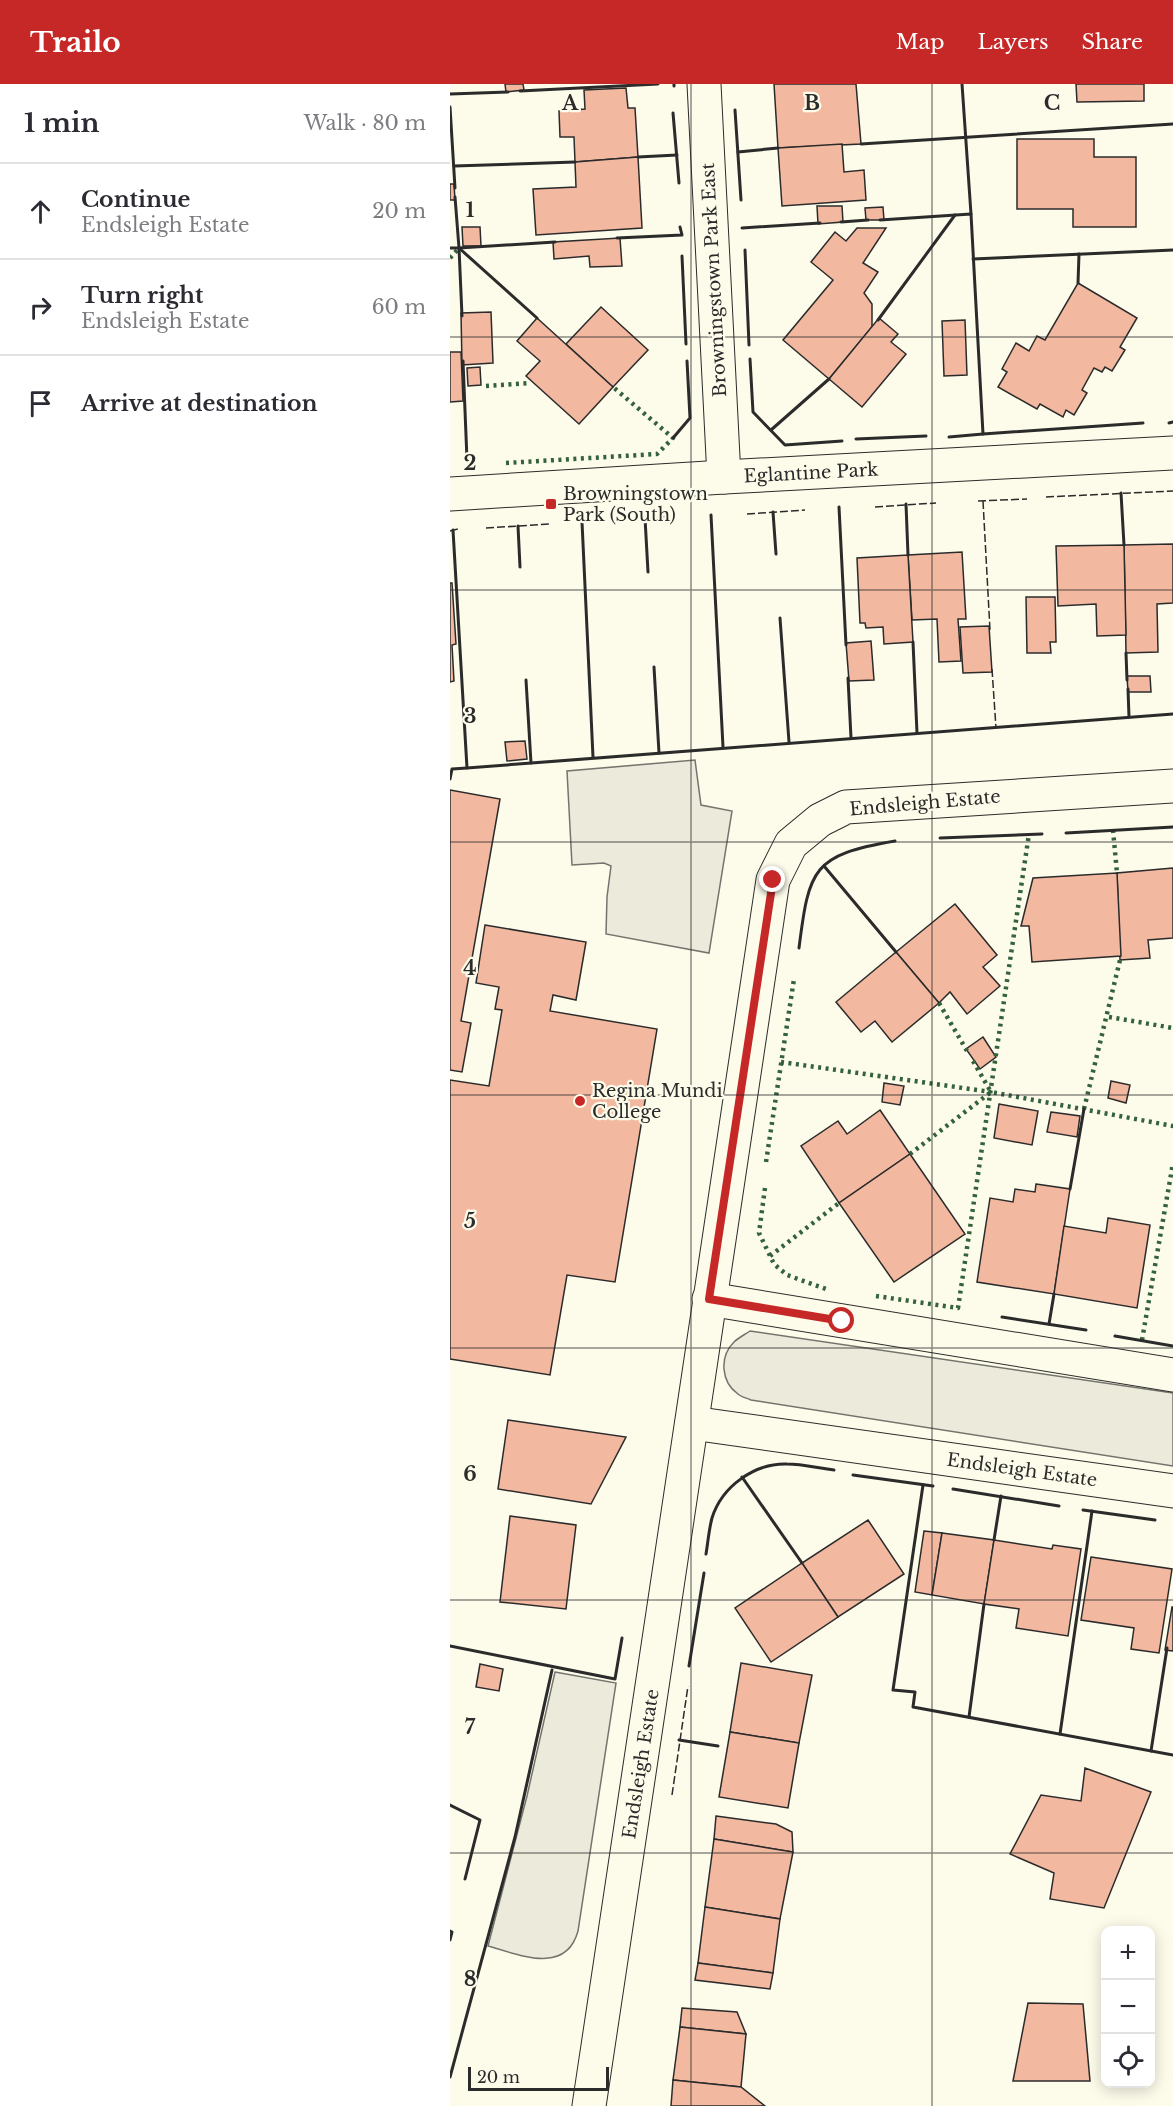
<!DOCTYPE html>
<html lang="en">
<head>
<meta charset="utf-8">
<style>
	:root { --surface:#fff; --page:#f2f2f3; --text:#2b2b33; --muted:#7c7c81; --line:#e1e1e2; --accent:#c62828 }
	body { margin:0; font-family:"Libre Baskerville",serif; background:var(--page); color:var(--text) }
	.controls { position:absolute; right:18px; bottom:18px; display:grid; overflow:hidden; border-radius:12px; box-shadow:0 3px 15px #0003 }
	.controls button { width:54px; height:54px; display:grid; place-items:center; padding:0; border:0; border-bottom:2px solid var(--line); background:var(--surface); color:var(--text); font:30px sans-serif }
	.scale { position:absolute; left:18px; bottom:15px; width:141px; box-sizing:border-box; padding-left:6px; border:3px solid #2b2b2b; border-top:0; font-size:16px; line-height:21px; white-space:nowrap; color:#2b2b2b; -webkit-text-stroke:4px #fdfbea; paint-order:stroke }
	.stop { position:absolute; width:18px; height:18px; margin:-14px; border:4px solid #c62828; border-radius:50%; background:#fff }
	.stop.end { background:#c62828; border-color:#fff; box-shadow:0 2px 6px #0008 }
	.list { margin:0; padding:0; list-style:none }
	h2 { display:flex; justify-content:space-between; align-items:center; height:78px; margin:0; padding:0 24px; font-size:26px }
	h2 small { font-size:20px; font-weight:400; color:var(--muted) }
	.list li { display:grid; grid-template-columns:39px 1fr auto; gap:18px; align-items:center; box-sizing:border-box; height:96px; padding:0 24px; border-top:2px solid var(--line) }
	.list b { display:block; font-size:22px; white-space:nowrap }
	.list p { margin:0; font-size:20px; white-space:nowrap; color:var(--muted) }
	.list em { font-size:20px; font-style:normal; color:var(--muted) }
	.icon { flex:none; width:33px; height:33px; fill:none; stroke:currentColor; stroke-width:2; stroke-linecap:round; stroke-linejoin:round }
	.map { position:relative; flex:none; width:723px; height:2022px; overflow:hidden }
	header { display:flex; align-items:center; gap:36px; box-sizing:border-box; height:84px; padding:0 30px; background:var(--accent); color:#fff }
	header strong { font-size:28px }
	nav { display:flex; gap:33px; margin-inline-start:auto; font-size:21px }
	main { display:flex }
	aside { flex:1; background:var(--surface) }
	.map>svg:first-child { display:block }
	.green { fill:#ecebdb; stroke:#74746e; stroke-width:1.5 }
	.parking { fill:#eceadb; stroke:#74746e; stroke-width:1.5 }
	.building { fill:#f2b8a0; stroke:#2b2b2b; stroke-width:1.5 }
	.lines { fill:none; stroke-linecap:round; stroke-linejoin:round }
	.minor-casing { stroke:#2b2b2b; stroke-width:35 }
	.minor { stroke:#fdfbea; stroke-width:33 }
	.hedge { stroke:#34623c; stroke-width:4.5; stroke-dasharray:3 4.5; stroke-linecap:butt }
	.fence { stroke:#2b2b2b; stroke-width:1.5; stroke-dasharray:8 3; stroke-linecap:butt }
	.wall { stroke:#2b2b2b; stroke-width:3 }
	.route { stroke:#c62828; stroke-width:8 }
	.grid { fill:none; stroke:#2b2b2b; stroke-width:1.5; stroke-opacity:0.55 }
	.poi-dot { fill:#c62828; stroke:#fdfbea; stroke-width:2 }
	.labels { text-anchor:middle; stroke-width:4.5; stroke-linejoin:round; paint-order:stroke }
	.street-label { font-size:18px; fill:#2b2b2b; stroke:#fdfbea }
	.poi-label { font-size:18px; fill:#2b2b2b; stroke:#fdfbea; text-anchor:start }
	.grid-label { font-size:20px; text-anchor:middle; font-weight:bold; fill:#2b2b2b; stroke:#fdfbea; stroke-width:4.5; stroke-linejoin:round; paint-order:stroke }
</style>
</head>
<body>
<header>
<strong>Trailo</strong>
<nav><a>Map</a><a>Layers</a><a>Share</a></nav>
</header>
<main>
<aside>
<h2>1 min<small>Walk · 80 m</small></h2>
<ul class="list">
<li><svg class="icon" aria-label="ahead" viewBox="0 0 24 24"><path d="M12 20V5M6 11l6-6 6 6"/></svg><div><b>Continue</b><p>Endsleigh Estate</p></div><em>20 m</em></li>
<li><svg class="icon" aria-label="right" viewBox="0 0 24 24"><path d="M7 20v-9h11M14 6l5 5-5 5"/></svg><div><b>Turn right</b><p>Endsleigh Estate</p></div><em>60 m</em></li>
<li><svg class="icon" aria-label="arrive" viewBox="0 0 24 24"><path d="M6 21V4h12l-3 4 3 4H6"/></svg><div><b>Arrive at destination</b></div></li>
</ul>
</aside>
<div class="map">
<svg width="723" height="2022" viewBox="0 0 723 2022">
	<rect width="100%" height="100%" fill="#fdfbea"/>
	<!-- green -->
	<g class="green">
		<path d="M300,1247L723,1309V1382L301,1316C297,1314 291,1313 288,1310C271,1298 269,1273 284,1258C288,1254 294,1251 300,1247Z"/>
		<path d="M105,1588L166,1599L128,1847C116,1891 70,1871 38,1862L77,1712Z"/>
	</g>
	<!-- parking -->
	<polygon class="parking" points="245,676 251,721 282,727 259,869 156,850 157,813 161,782 154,779 122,781 117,687"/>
	<!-- building -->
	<g class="building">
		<polygon points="55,0 73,0 74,6 56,8"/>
		<polygon points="324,0 406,0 411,60 328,64"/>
		<polygon points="626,0 694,0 694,17 627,18"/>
		<polygon points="176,4 178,24 185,24 188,73 125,78 124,53 110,53 109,27 135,25 134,6"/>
		<polygon points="567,55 644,55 644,73 686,73 686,143 623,143 623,125 567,125"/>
		<polygon points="392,60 394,88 414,86 416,116 332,122 328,64"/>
		<polygon points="188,73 192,144 86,151 83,105 126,103 125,78"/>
		<polygon points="0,100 4,100 5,116 0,116"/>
		<polygon points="367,122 392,122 393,138 368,140"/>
		<polygon points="433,123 434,136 416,136 415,124"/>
		<polygon points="12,143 30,143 31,162 13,162"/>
		<polygon points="407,144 436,144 413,179 428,188 414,209 422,220 422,243 379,295 333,256 383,196 361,178 385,148 396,157"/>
		<polygon points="170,154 172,182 140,183 139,172 104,175 103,158"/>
		<polygon points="628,199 687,234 670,263 675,266 662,287 655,283 652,288 644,284 632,306 637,309 624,331 616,326 613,333 590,320 587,325 548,303 557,288 552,285 566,259 579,267 587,252 595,256"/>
		<polygon points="151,223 198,266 163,303 116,260"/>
		<polygon points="41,228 43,279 12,281 11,229"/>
		<polygon points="87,234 163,303 129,340 76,292 90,277 67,257"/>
		<polygon points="429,234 448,250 441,258 456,270 412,323 379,295"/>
		<polygon points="515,236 517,291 494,292 492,237"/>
		<polygon points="0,268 11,268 13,317 0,318"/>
		<polygon points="30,283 31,301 18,302 17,284"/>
		<polygon points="723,460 723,519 707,520 708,568 676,569 674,461"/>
		<polygon points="674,461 676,551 647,552 646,520 608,522 606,462"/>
		<polygon points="512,468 516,535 508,535 511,577 489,578 487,535 462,536 458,471"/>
		<polygon points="458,471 463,558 434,560 433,543 416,544 415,539 410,539 407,474"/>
		<polygon points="0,499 2,499 6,560 2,561 4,597 0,598"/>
		<polygon points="576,513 605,513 606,558 600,558 601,569 577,569"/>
		<polygon points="539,542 542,588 513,589 510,543"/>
		<polygon points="421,557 424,596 399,597 396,559"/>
		<polygon points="677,592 700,592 701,608 678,608"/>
		<polygon points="75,657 77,675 57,677 55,658"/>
		<polygon points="0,706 50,715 11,937 21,939 12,988 0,986"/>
		<polygon points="723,784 723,854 698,856 700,874 670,876 667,789"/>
		<polygon points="667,789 671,872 582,878 579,842 571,842 583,794"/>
		<polygon points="505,820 547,871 533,883 550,902 517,930 500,908 489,919 446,868"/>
		<polygon points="35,841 136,858 126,916 103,911 100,927 207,945 165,1198 117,1191 100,1291 0,1275 0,996 39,1002 52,926 45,925 49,903 26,899"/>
		<polygon points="446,868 489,919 442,958 425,937 411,948 386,918"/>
		<polygon points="533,953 546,973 530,985 516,965"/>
		<polygon points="661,997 680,1001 676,1019 658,1014"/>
		<polygon points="434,999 454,1002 450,1021 432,1018"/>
		<polygon points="549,1020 588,1027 582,1061 544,1054"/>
		<polygon points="430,1026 460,1070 389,1119 351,1062 388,1037 397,1050"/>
		<polygon points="601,1028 630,1032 627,1053 597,1048"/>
		<polygon points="460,1070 515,1150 444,1198 389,1119"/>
		<polygon points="586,1100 620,1105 604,1210 527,1198 540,1114 563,1118 565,1105 585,1108"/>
		<polygon points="658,1134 700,1141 687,1224 604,1210 614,1142 656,1149"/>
		<polygon points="58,1336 176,1353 141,1420 48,1405"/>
		<polygon points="60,1432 126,1441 116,1525 50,1518"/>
		<polygon points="418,1436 454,1490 388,1533 352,1479"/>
		<polygon points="474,1447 492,1449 482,1511 465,1508"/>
		<polygon points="492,1449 544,1456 534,1520 482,1511"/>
		<polygon points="544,1456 602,1465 603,1461 631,1465 618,1552 566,1544 569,1525 534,1520"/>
		<polygon points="641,1473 722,1485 709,1569 681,1565 684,1544 631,1536"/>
		<polygon points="352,1479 388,1533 321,1578 285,1524"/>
		<polygon points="722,1523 723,1523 723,1567 715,1566"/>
		<polygon points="291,1579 362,1591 349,1659 280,1648"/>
		<polygon points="30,1580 53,1585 49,1607 26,1603"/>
		<polygon points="280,1648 349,1659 338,1724 269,1713"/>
		<polygon points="635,1684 701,1708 654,1824 600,1815 604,1789 560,1770 591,1711 631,1717"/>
		<polygon points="266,1732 326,1740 342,1748 343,1768 264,1755"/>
		<polygon points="264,1755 343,1768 330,1835 255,1823"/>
		<polygon points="255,1823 330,1835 323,1889 248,1879"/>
		<polygon points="248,1879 323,1889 320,1905 245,1896"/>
		<polygon points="578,1919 633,1920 640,1997 563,1997"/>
		<polygon points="232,1924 287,1928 296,1950 230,1943"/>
		<polygon points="230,1943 296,1950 291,2003 223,1996"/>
		<polygon points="223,1996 291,2003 315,2022 221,2022"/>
	</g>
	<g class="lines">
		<!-- minor casing -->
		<g class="minor-casing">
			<g id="minor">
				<polyline points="254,0 274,393"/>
				<polyline points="0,410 274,393 723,369"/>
				<polyline points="259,1215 723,1291"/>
				<polyline points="242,1339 723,1407"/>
				<polyline points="139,2022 323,796 341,760 370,736 396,723 723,702"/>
			</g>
		</g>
		<!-- minor -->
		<use href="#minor" class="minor"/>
		<!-- hedge -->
		<g class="hedge">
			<polyline points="0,174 9,164"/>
			<polyline points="36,302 80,299"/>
			<polyline points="56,379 207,370 223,354 163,303"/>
			<polyline points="663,746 667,789"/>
			<polyline points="489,919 517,967"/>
			<polyline points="659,933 723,944"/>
			<polyline points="523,977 541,1008"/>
			<polyline points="331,978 541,1008"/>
			<polyline points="634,1025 670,876"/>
			<polyline points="460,1070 541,1008 723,1042 723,1039"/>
			<polyline points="316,1078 344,895"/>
			<polyline points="315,1104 309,1149 324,1180 337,1191 376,1205"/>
			<polyline points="320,1172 389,1119"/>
			<polyline points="426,1212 508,1224 579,750"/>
			<polyline points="692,1256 723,1079"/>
		</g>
		<!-- fence -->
		<g class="fence">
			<polyline points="596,413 723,407"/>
			<polyline points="528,417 577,415"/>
			<polyline points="533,417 540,546"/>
			<polyline points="425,423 486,419"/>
			<polyline points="297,430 355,426"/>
			<polyline points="166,436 226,432"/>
			<polyline points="36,444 100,440"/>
			<polyline points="0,447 8,445"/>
			<polyline points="542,585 546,644"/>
			<polyline points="222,1711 238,1602"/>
		</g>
		<!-- wall -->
		<g class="wall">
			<polyline points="224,0 224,2"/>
			<polyline points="512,0 521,130"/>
			<polyline points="70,7 208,0"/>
			<polyline points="0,10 58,8"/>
			<polyline points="0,23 5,104"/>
			<polyline points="285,26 291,116"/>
			<polyline points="223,29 229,99"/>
			<polyline points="411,60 723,40"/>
			<polyline points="288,68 328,64"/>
			<polyline points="188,73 227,71"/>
			<polyline points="4,82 125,78"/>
			<polyline points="5,113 9,164 105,158"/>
			<polyline points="430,136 521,130 533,350 693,339"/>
			<polyline points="391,138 418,136"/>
			<polyline points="292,144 370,139"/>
			<polyline points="167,154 232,151 230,143"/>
			<polyline points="0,164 9,164 87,234"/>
			<polyline points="9,164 12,232"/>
			<polyline points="295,166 299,261"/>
			<polyline points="232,172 236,260"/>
			<polyline points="523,175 723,166"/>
			<polyline points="628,199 629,170"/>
			<polyline points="428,236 505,131"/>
			<polyline points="300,275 303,328 335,361 392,357"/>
			<polyline points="13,277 17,376"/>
			<polyline points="719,339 723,338"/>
			<polyline points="321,346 379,295"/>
			<polyline points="499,353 533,350"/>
			<polyline points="223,354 240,334 237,277"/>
			<polyline points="406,355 476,352"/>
			<polyline points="671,409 674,461"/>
			<polyline points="456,420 458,471"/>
			<polyline points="389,423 396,561"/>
			<polyline points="323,428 326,470"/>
			<polyline points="261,431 273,663"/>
			<polyline points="195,434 198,488"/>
			<polyline points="132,438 143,673"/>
			<polyline points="68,442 70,483"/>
			<polyline points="3,446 17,684"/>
			<polyline points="330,534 339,658"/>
			<polyline points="463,558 467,649"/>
			<polyline points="676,569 677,596"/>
			<polyline points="204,583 209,669"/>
			<polyline points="398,594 401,654"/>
			<polyline points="76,596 81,679"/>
			<polyline points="678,605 679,633"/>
			<polyline points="0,695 2,685 17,684 723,630"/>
			<polyline points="616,749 723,743"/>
			<polyline points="490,754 592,750"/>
			<polyline points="374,782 446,868"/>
			<path d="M349,864C359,784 363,771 445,757"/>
			<polyline points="620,1105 634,1025"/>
			<polyline points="552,1233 636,1246"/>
			<polyline points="599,1240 604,1210"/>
			<polyline points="665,1252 723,1262"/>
			<polyline points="403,1391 483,1402"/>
			<polyline points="292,1393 352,1479"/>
			<polyline points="473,1401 443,1606 465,1608 463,1623 723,1671"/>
			<polyline points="503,1405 609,1422"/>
			<polyline points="633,1426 705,1436"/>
			<polyline points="544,1456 551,1412"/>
			<path d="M256,1470C258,1458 259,1445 262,1434C272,1402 305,1379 337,1380C352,1380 368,1384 384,1386"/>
			<polyline points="0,1562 165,1595 172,1554"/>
			<polyline points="239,1582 254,1489"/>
			<polyline points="519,1633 534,1520"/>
			<polyline points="610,1650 642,1427"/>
			<polyline points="229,1656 268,1662"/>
			<polyline points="701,1667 717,1564"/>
			<polyline points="0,1721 30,1736 15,1795"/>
			<polyline points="0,1847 2,1848 0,1856"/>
			<polyline points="0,1993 65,1753 102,1586"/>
		</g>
	</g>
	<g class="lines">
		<!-- route -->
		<polyline class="route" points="323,796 259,1215 392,1237"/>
	</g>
	<!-- grid -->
	<path class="grid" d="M241,0V2022M482,0V2022M0,253H723M0,506H723M0,758H723M0,1011H723M0,1264H723M0,1516H723M0,1769H723"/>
	<!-- markers -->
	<g class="poi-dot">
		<rect x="95" y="414" width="12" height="12" rx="3"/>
		<circle cx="130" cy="1017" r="6"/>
	</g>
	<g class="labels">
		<!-- street labels -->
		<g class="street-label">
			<text transform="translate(264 196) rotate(-93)" y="6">Browningstown Park East</text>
			<text transform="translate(361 389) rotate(-3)" y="6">Eglantine Park</text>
			<text transform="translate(475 719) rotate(-5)" y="6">Endsleigh Estate</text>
			<text transform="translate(572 1386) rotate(8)" y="6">Endsleigh Estate</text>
			<text transform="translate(191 1680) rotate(-81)" y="6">Endsleigh Estate</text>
		</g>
		<!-- poi labels -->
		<g class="poi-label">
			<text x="113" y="416">Browningstown<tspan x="113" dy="21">Park (South)</tspan></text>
			<text x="142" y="1013">Regina Mundi<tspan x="142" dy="21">College</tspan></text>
		</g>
	</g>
	<g class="grid-label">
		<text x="120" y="26">A</text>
		<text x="362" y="26">B</text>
		<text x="602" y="26">C</text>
		<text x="20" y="133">1</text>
		<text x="20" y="386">2</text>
		<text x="20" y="639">3</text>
		<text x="20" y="891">4</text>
		<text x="20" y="1144">5</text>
		<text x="20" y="1397">6</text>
		<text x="20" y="1650">7</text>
		<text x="20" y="1902">8</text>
	</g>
</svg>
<div class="controls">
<button>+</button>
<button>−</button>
<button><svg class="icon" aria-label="locate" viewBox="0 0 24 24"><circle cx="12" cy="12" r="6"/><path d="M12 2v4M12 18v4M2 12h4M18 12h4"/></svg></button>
</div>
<div class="scale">20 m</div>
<div class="stop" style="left:392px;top:1237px"></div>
<div class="stop end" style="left:323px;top:796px"></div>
</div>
</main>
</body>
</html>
